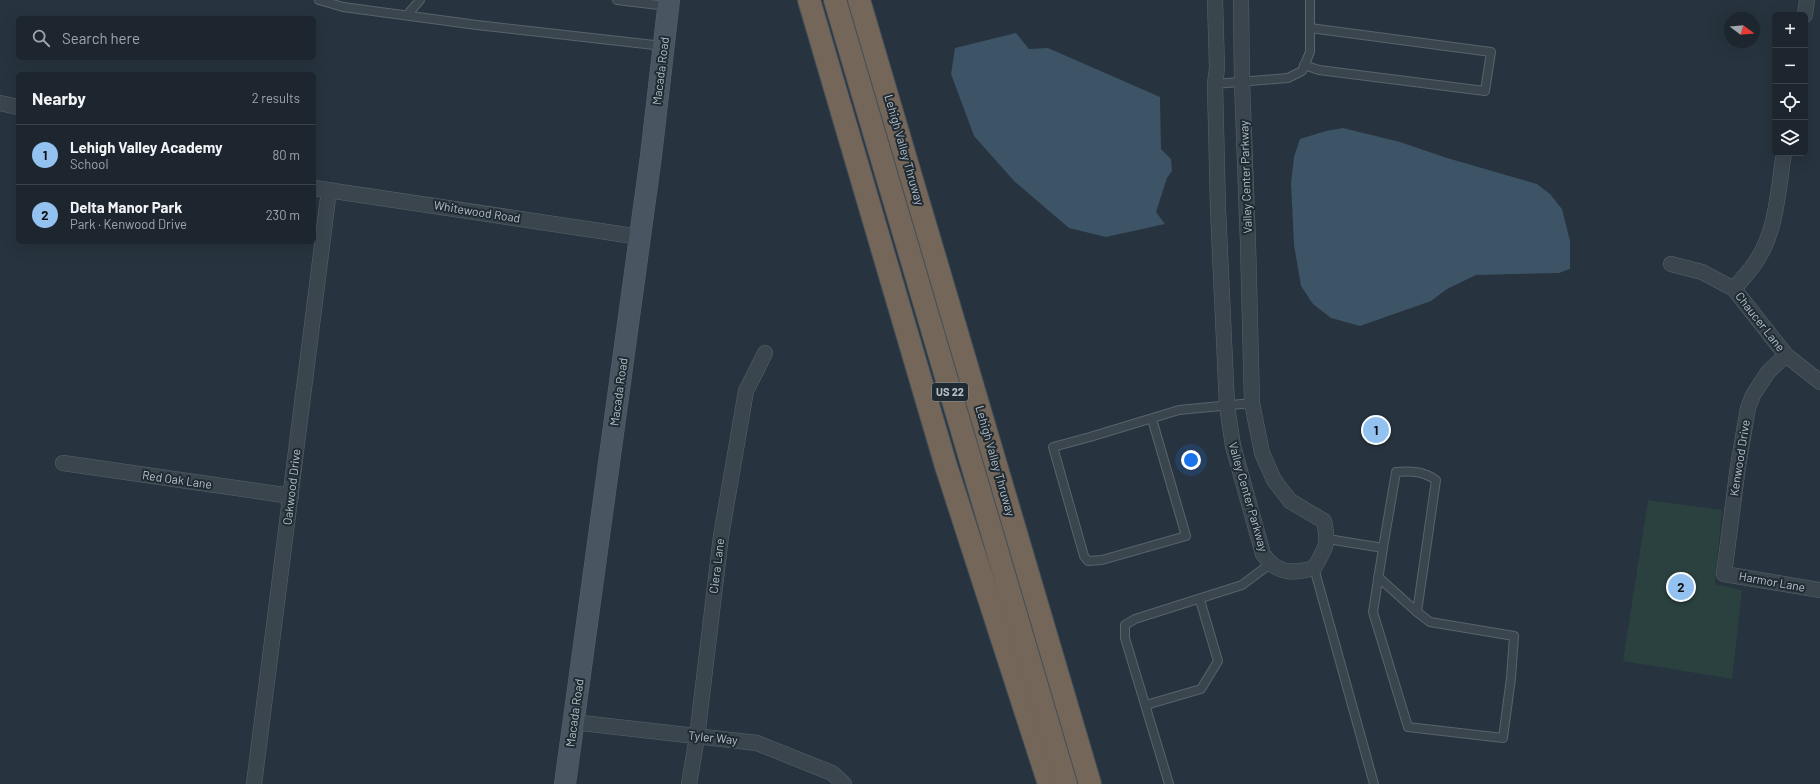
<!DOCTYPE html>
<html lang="en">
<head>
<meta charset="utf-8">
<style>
	:root { --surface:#1d262e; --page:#2a323a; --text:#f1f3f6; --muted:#a0a5aa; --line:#3b434a; --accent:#93c2f1 }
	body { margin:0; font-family:Barlow,sans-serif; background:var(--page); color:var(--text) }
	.controls { position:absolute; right:12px; top:12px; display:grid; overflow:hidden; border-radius:6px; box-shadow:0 4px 16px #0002 }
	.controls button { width:36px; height:36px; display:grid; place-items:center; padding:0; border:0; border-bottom:1px solid var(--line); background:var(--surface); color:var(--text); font:20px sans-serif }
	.compass { position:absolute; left:1724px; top:12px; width:36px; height:36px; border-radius:50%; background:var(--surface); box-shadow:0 4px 16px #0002; rotate:106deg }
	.you { position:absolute; left:1191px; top:460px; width:14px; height:14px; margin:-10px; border:3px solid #fff; border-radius:50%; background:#1a73e8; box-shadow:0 0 0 6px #1a73e833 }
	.badge { display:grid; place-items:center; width:26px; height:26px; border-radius:50%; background:var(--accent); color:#111; font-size:13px; font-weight:700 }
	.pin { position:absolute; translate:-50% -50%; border:2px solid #fff; box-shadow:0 1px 4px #0006 }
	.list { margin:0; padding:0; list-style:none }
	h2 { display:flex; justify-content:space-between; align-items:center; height:52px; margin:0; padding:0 16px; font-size:17px }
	h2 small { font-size:13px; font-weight:400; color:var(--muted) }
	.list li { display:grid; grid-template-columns:26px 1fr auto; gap:12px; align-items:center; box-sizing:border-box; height:60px; padding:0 16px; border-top:1px solid var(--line) }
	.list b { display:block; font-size:15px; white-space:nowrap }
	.list p { margin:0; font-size:13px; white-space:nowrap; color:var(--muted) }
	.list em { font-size:13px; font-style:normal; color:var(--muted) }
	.icon { flex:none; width:22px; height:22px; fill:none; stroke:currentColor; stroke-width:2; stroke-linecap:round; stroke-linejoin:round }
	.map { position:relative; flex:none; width:1820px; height:784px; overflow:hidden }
	.search { position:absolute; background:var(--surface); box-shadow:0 4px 16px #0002; left:16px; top:16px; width:300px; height:44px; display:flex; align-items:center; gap:10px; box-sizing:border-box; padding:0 14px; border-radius:6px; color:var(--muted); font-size:15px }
	.panel { position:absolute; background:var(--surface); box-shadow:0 4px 16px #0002; left:16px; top:72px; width:300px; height:172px; border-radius:6px }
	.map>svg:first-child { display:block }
	.green { fill:#2a4140 }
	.water { fill:#3d5366 }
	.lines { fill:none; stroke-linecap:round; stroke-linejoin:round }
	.lane-casing { stroke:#58636c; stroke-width:10 }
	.street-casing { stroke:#58636c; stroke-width:16 }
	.secondary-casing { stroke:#58636c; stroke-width:22 }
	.highway-casing { stroke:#455059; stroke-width:24 }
	.lane { stroke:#3b454e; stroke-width:8 }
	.street { stroke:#3b454e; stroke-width:15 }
	.secondary { stroke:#495561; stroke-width:21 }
	.highway { stroke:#746658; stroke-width:22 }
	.labels { text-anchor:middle; stroke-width:4; stroke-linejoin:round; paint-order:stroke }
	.shield { fill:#1f2a33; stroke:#89939c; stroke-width:1 }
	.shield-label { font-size:11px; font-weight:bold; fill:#b7c0c9 }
	.street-label { font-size:12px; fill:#b7c0c9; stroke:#1f2a33 }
</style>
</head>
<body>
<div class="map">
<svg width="1820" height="784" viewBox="0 0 1820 784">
	<rect width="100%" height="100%" fill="#27333e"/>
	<!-- green -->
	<polygon class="green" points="1648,500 1722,510 1715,584 1742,590 1732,679 1623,661"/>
	<!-- water -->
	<g class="water">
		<polygon points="1016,33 1029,49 1048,48 1160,97 1161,149 1171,159 1172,171 1167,178 1156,212 1165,224 1106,237 1069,228 1015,182 974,136 951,74 955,48"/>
		<polygon points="1343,128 1400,142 1447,158 1537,184 1550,194 1562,209 1570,241 1570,269 1559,273 1476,275 1447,289 1431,301 1360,326 1331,318 1313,304 1301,286 1294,245 1291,183 1294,157 1300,139 1326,131"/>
	</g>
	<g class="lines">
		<!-- lane casing -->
		<g class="lane-casing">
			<g id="lane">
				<polyline points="319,0 343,7 477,25 663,46"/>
				<polyline points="617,0 667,6"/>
				<polyline points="408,14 420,0"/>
				<polyline points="1304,65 1319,70 1485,91 1491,52 1310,28"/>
				<polyline points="1215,84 1288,78 1302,71 1310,52 1310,0"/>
				<polyline points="1152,419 1186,536 1102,560 1088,561 1084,556 1053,447 1090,437 1179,410 1252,403"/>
				<path d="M1328,539L1383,548L1396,472C1412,471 1423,471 1436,480L1417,612L1430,622L1514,636L1511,678L1503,738L1408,727L1373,612L1383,548"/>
				<polyline points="1314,568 1374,784"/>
				<polyline points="1378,577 1417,612"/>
				<polyline points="1146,705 1201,689 1218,661 1200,600"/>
				<polyline points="1169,784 1125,638 1125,625 1135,619 1242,585 1270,564"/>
			</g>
		</g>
		<!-- street casing -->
		<g class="street-casing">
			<g id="street">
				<path d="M1215,0L1217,68L1215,84L1218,209L1227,406L1233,446L1263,554C1276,574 1292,574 1314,568C1326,548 1329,544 1324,521L1290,501L1274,480L1262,453L1252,403L1248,243L1242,82L1241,0"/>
				<polyline points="1805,15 1807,0"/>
				<polyline points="0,103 18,107"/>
				<polyline points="314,188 640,237"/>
				<polyline points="1671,264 1702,272 1734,289 1786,355 1820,382"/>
				<path d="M1734,289C1741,280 1749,272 1755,263C1777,232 1778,189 1784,153"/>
				<polyline points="1786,355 1768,372 1753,395 1748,408 1738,466 1724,574 1820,590"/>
				<polyline points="63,463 291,496"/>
				<polyline points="573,722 757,743 832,773 844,784"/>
				<polyline points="254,784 329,190"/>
				<polyline points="689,784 697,737 721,536 746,391 765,353"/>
			</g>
		</g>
		<!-- secondary casing -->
		<g class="secondary-casing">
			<polyline id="secondary" points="565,784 651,156 669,0"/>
		</g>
		<!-- highway casing -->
		<g class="highway-casing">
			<g id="highway">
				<polyline points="809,0 946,466 1049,784"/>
				<polyline points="835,0 1066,784"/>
				<polyline points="859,0 1090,784"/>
			</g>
		</g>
		<!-- lane -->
		<use href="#lane" class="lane"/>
		<!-- street -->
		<use href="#street" class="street"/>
		<!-- secondary -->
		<use href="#secondary" class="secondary"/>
		<!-- highway -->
		<use href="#highway" class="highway"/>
	</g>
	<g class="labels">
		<!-- shield labels -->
		<rect class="shield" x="932" y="383" width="36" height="18" rx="3"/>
		<g class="shield-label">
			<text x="950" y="396">US 22</text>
		</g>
		<!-- street labels -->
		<g class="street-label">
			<text transform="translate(661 71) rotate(-83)" y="4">Macada Road</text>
			<text transform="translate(904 150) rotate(74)" y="4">Lehigh Valley Thruway</text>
			<text transform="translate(1246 177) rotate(-92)" y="4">Valley Center Parkway</text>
			<text transform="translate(477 212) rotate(9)" y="4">Whitewood Road</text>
			<text transform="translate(1760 322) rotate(52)" y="4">Chaucer Lane</text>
			<text transform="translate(619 392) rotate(-82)" y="4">Macada Road</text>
			<text transform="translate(1740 458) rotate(-81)" y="4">Kenwood Drive</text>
			<text transform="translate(995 461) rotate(74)" y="4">Lehigh Valley Thruway</text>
			<text transform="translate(177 480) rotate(8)" y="4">Red Oak Lane</text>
			<text transform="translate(292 487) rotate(-83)" y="4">Oakwood Drive</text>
			<text transform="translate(1248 497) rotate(74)" y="4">Valley Center Parkway</text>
			<text transform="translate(717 566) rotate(-83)" y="4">Ciera Lane</text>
			<text transform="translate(1772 582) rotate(10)" y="4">Harmor Lane</text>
			<text transform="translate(575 713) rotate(-82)" y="4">Macada Road</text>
			<text transform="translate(713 738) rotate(6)" y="4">Tyler Way</text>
		</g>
	</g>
</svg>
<div class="controls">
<button>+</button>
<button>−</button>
<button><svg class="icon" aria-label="locate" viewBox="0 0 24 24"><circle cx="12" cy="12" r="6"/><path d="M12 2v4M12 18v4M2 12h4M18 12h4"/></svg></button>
<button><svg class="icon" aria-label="layers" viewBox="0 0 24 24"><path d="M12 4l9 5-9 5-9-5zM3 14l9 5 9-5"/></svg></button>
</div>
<svg class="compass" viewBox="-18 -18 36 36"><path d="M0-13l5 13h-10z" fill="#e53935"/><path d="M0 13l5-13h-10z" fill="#a0a5aa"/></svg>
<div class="you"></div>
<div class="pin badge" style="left:1376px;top:430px">1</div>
<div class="pin badge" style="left:1681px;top:587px">2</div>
<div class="search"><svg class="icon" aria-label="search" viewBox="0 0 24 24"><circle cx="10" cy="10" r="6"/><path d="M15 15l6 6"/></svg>Search here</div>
<section class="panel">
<h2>Nearby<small>2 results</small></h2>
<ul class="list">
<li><span class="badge">1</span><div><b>Lehigh Valley Academy</b><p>School</p></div><em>80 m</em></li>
<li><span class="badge">2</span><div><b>Delta Manor Park</b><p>Park · Kenwood Drive</p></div><em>230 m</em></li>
</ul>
</section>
</div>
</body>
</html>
